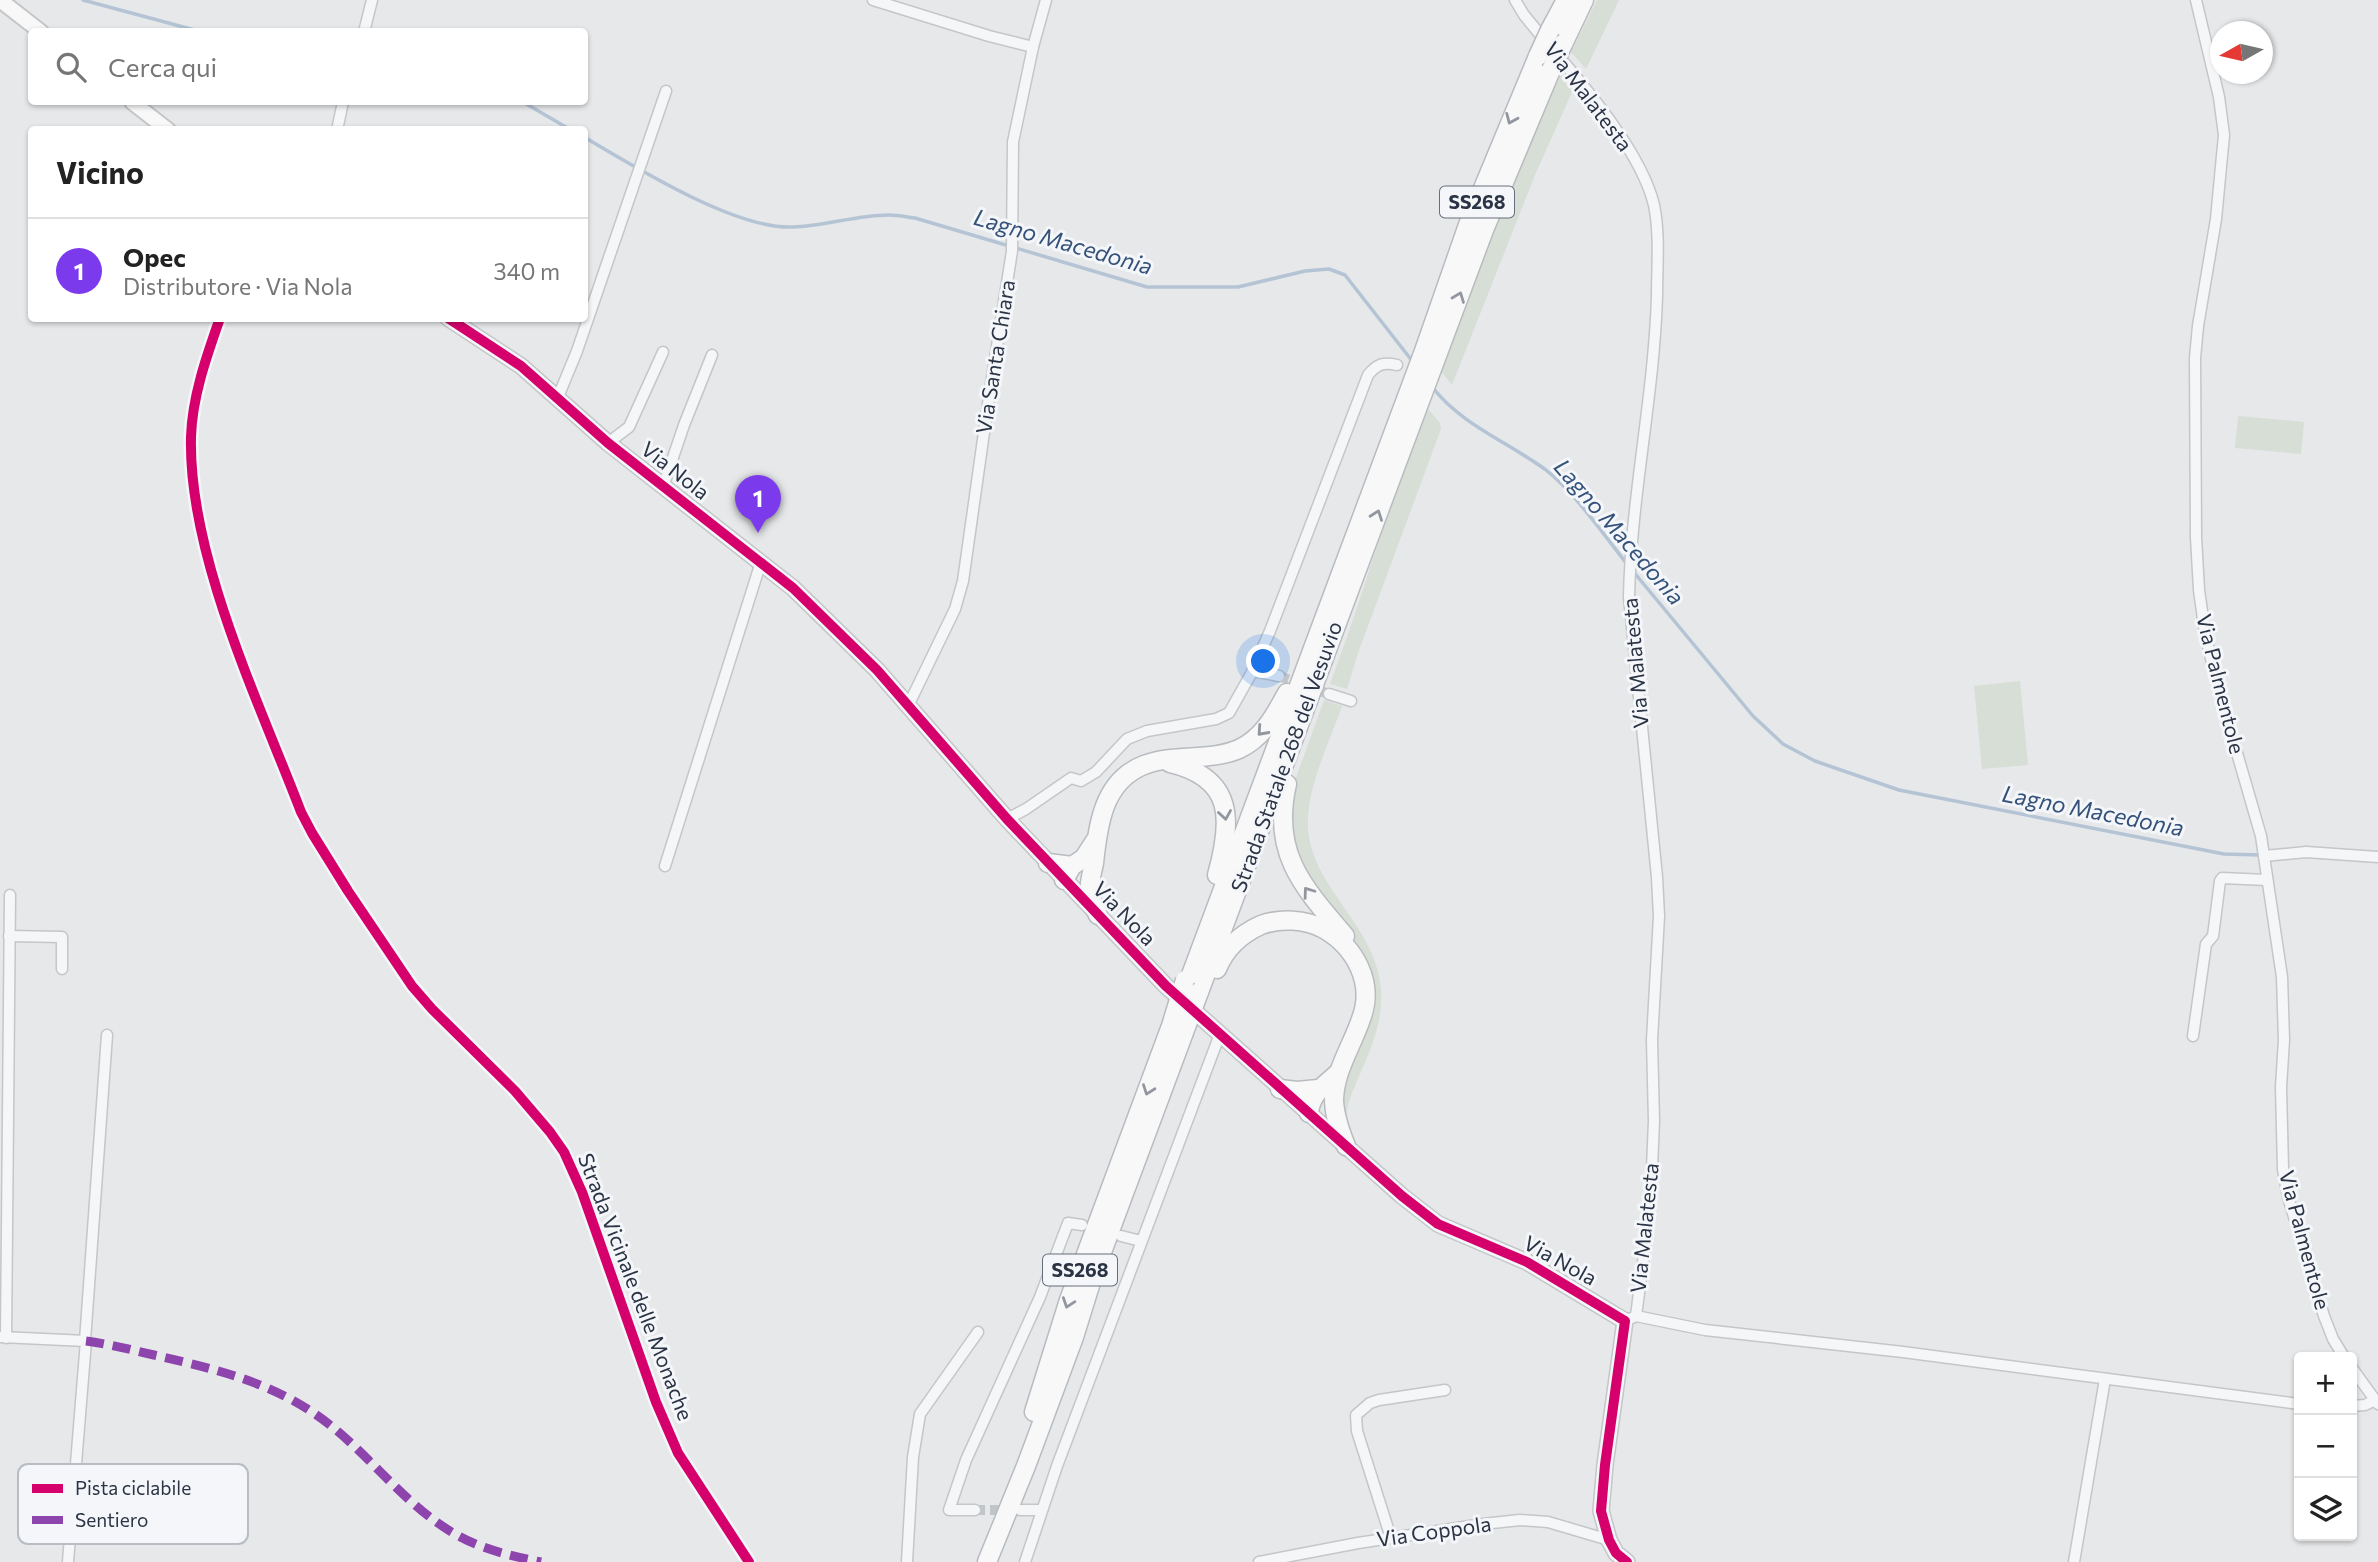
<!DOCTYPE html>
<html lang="it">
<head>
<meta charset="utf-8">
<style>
	:root { --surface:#fff; --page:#f2f2f2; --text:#222; --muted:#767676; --line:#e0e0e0; --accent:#7c3aed }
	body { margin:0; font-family:Commissioner,sans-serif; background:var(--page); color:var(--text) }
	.controls { position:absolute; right:21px; bottom:21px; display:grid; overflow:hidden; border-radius:7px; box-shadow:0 2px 5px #0004 }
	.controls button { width:63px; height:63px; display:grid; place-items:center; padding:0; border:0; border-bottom:2px solid var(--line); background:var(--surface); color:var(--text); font:35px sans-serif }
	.compass { position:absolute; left:2210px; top:21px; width:63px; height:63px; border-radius:50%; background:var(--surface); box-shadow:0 2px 5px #0004; rotate:262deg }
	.you { position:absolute; left:1264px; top:662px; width:24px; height:24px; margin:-18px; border:5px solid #fff; border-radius:50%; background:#1a73e8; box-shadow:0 0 0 10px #1a73e833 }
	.badge { display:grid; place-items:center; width:46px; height:46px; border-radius:50%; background:var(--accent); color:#fff; font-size:23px; font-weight:700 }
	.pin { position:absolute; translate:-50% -58px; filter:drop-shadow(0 2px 4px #0008) }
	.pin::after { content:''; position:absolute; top:37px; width:24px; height:21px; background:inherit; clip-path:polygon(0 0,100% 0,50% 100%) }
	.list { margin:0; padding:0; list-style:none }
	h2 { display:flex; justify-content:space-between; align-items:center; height:91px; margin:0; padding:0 28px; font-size:30px }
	h2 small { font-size:23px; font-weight:400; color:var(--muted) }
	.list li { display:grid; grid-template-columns:46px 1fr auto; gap:21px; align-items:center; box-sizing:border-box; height:105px; padding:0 28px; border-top:2px solid var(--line) }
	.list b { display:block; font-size:26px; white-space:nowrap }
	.list p { margin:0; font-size:23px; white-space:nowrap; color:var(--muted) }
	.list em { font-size:23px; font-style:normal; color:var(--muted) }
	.icon { flex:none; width:38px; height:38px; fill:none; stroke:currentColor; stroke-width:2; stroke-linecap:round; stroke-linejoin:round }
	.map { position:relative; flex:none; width:2378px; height:1562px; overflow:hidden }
	.search { position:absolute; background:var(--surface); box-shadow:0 2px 5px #0004; left:28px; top:28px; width:560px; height:77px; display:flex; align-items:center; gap:18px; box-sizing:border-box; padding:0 24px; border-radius:7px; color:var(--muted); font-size:26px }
	.panel { position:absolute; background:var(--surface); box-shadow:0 2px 5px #0004; left:28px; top:126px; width:560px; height:196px; border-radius:7px }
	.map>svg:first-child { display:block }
	.green { fill:#d6ded6 }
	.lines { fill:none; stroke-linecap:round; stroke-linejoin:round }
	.stream { stroke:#b4c4d5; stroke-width:3.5 }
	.street-tunnel { stroke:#c1c4c9; stroke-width:10; stroke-dasharray:10 5; stroke-linecap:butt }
	.street-casing { stroke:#c4c6c8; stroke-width:13 }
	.secondary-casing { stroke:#c4c6c8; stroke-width:18 }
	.highway-casing { stroke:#b8bbbf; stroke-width:21 }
	.street { stroke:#f5f6f7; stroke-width:10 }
	.secondary { stroke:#f8f8f8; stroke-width:14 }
	.highway { stroke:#f8f8f8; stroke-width:18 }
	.highway-bridge-casing { stroke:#b8bbbf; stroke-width:21; stroke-linecap:butt }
	.highway-bridge { stroke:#f8f8f8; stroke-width:18 }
	.quiet { stroke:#8e44ad; stroke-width:9; stroke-dasharray:18 9; stroke-linecap:butt }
	.cycleway-casing { stroke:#f4f6f9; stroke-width:15 }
	.cycleway { stroke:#d6006c; stroke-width:10 }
	.oneway { stroke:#92969e }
	.labels { text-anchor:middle; stroke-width:6; stroke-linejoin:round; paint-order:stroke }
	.shield { fill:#f4f6f9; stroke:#676e7b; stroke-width:2 }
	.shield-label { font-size:19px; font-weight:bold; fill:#2b3445 }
	.street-label { font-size:21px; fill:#2b3445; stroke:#f4f6f9 }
	.water-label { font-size:23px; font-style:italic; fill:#34527a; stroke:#f4f6f9 }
	.key { fill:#f4f6f9; stroke:#b8bcc3; stroke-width:2 }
	.key-label { font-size:19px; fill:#2b3445 }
</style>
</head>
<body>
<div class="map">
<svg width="2378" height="1562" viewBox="0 0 2378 1562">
	<rect width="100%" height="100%" fill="#e6e8ea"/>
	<!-- green -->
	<g class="green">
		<polygon points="1597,0 1619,0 1586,69 1571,52"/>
		<polygon points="1563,67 1576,83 1535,175 1452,385 1441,371 1501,213"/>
		<polygon points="1428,409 1440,423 1441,429 1358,653 1347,689 1330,684 1352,623 1381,534"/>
		<polygon points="2238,416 2304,422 2301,454 2235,448"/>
		<polygon points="2020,681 2028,765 1982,769 1974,686"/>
		<path d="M1324,700L1342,706C1330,741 1310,780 1308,818C1304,884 1377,923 1381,990C1383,1024 1370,1051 1357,1081C1354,1089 1349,1098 1348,1106C1346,1113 1348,1120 1348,1127L1345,1128L1342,1090L1370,1020L1374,1004L1371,977L1362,953L1354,941L1308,886L1288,834L1293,786Z"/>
	</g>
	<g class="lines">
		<!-- stream -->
		<g class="stream">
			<polyline points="83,0 202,32"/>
			<polyline points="523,102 571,130"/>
			<path d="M584,137C635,167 736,230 793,227C825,226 857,215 889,215C897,215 907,217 915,218L1147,287H1238L1305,271L1329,269L1345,275L1413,362"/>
			<path d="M1433,388C1462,425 1508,442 1546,470C1576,494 1603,534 1627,564"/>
			<polyline points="1632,570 1753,716 1783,744 1815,761 1899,790 2224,854 2261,855"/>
		</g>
		<!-- street-tunnel -->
		<g class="street-tunnel">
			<polyline points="1279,676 1329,694"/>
			<polyline points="975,1510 1009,1510"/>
		</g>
		<!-- street casing -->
		<g class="street-casing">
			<g id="street">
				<polyline points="873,0 989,36 1033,47"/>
				<polyline points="1515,0 1524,15 1547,43"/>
				<polyline points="2196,0 2219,97 2224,135 2216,219 2198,326 2195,358 2196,537 2199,590 2205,633 2217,684 2261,836 2282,977 2284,1040 2281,1087 2283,1169 2288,1197 2324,1316 2333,1339 2344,1357"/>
				<polyline points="364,32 372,0"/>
				<path d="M1557,54C1590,93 1642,155 1654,205C1660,234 1657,267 1657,296C1654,397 1631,496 1629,597L1657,877L1659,916L1652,1040L1654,1121L1652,1168L1646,1239L1636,1316L1625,1321"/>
				<polyline points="337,130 343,102"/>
				<path d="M220,318C207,355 192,397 191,437C188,555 259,702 301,812L312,833L348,891L412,986L432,1009L515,1091L550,1132L564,1152L582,1192L656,1402L678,1453L749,1562"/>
				<polyline points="558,397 577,351 666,91"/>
				<polyline points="608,443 629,427 663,352"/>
				<polyline points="663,487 684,425 712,355"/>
				<polyline points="1253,671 1279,676"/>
				<polyline points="1329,694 1351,701"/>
				<polyline points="908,706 955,609 963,581 989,397 1012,251 1013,142 1033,47 1046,0"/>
				<path d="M1007,819L1026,809L1071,778L1081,781L1096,772L1127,739L1147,731L1216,719L1229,713L1251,674L1270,631L1368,375C1377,364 1383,362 1397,365"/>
				<polyline points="2264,856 2306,852 2378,857"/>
				<polyline points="665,866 761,562"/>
				<polyline points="9,936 62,937 62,969"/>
				<polyline points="2193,1036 2206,944 2213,936 2220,881 2222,878 2267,880"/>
				<polyline points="1121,1236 1141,1241"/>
				<polyline points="1636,1316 1705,1330 1903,1352 2299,1404"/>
				<polyline points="1,1337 86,1341 68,1562"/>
				<polyline points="6,1338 10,895"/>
				<polyline points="85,1341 107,1035"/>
				<polyline points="2352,1368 2378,1404"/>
				<polyline points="2352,1406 2365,1405 2375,1400"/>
				<polyline points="975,1510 949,1510 966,1460 1040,1297 1068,1223 1082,1225"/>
				<polyline points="1020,1510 1042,1510"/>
				<polyline points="1391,1538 1357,1431 1356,1415 1370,1403 1379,1400 1445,1390"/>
				<polyline points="907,1562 913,1457 920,1414 978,1332"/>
				<polyline points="1025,1562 1057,1466 1220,1034"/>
				<polyline points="1259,1562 1358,1543 1483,1524 1520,1520 1548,1522 1609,1540"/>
				<polyline points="2074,1562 2105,1379"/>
			</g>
		</g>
		<!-- secondary casing -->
		<g class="secondary-casing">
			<g id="secondary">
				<polyline points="0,0 41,32"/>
				<polyline points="132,102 168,130"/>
				<polyline points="448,318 521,366 608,443 793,588 877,670 1007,819 1166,986 1402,1196 1438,1224 1527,1262 1625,1321 1605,1465 1601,1511 1609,1540 1616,1553 1627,1562"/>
			</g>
		</g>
		<!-- highway casing -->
		<g class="highway-casing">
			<g id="highway">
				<polyline points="1550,30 1566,0"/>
				<polyline points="1563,44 1584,0"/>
				<path d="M1170,763C1235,778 1232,821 1217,875"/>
				<path d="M1287,784C1271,853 1303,887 1345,936"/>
				<polyline points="1048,863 1072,866"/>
				<polyline points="1064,880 1072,866 1084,858 1095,841"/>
				<path d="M1098,915C1095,909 1092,902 1090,895C1088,884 1092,874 1094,863C1098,825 1103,781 1144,765C1175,753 1209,762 1239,749C1263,738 1275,715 1287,693"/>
				<path d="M1217,969C1225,949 1241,934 1261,925C1280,918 1305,919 1324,929C1355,947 1375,983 1361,1019C1352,1046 1335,1070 1334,1099C1334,1115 1340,1131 1346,1146"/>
				<polyline points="1188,983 1424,351 1469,222 1538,56"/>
				<polyline points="1199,992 1484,230 1551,70"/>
				<polyline points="1280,1089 1297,1091 1318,1089"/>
				<path d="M1309,1113C1311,1093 1324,1086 1338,1073"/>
				<polyline points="1034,1412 1069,1300 1171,1026"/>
				<polyline points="987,1562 1026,1466 1074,1337 1092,1279 1183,1035"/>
			</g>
		</g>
		<!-- street -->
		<use href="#street" class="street"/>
		<!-- secondary -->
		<use href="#secondary" class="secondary"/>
		<!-- highway -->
		<use href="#highway" class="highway"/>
		<!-- highway-bridge casing -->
		<g class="highway-bridge-casing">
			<g id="highway-bridge">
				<polyline points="1538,56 1550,30"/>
				<polyline points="1551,70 1563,44"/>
				<polyline points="1171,1026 1185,980"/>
				<polyline points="1183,1035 1199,992"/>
			</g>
		</g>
		<!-- highway-bridge -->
		<use href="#highway-bridge" class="highway-bridge"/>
		<!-- quiet -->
		<path class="quiet" d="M86,1341C109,1344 132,1350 154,1355C207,1367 263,1380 309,1410C363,1444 399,1502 455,1534C481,1549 511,1556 541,1562"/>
		<!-- cycleway casing -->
		<g class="cycleway-casing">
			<g id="cycleway">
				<path d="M220,318C207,355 192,397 191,437C188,555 259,702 301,812L312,833L348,891L412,986L432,1009L515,1091L550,1132L564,1152L582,1192L656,1402L678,1453L749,1562"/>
				<polyline points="448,318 521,366 608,443 793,588 877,670 1007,819 1166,986 1402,1196 1438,1224 1527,1262 1625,1321 1605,1465 1601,1511 1609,1540 1616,1553 1627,1562"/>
			</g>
		</g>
		<!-- cycleway -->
		<use href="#cycleway" class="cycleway"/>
	</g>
	<!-- one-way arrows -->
	<defs><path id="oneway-chevron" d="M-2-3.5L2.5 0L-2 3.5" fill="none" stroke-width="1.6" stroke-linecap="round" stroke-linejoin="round" transform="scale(1.75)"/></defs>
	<g class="oneway">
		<use href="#oneway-chevron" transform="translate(1511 119) rotate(113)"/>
		<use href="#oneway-chevron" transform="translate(1459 297) rotate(-69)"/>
		<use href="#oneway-chevron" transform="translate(1377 515) rotate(-70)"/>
		<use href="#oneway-chevron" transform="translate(1262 731) rotate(132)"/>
		<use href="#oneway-chevron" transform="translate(1225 815) rotate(81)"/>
		<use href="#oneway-chevron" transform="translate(1308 892) rotate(-126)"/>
		<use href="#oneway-chevron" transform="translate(1148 1090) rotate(110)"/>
		<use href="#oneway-chevron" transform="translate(1068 1303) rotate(109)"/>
	</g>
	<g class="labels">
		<!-- shield labels -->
		<g class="shield">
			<rect x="1440" y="186.5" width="74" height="31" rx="5"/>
			<rect x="1043" y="1254.5" width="74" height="31" rx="5"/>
		</g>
		<g class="shield-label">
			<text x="1477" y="209">SS268</text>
			<text x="1080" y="1277">SS268</text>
		</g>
		<!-- street labels -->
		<g class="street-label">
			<text transform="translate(1588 97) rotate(53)" y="7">Via Malatesta</text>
			<text transform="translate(996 357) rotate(-81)" y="7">Via Santa Chiara</text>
			<text transform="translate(675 471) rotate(38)" y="7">Via Nola</text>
			<text transform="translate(1636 663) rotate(-95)" y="7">Via Malatesta</text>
			<text transform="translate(2220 684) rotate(76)" y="7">Via Palmentole</text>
			<text transform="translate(1287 757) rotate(-70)" y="7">Strada Statale 268 del Vesuvio</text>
			<text transform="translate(1124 914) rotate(46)" y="7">Via Nola</text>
			<text transform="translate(1645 1228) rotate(-84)" y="7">Via Malatesta</text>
			<text transform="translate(2304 1240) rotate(75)" y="7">Via Palmentole</text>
			<text transform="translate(1560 1261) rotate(29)" y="7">Via Nola</text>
			<text transform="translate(635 1287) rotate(69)" y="7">Strada Vicinale delle Monache</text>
			<text transform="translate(1434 1532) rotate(-8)" y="7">Via Coppola</text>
		</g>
		<!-- water labels -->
		<g class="water-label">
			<text transform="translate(1063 242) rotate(16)" y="8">Lagno Macedonia</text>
			<text transform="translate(1619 532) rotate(49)" y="8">Lagno Macedonia</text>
			<text transform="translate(2093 811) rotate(11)" y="8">Lagno Macedonia</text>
		</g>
	</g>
	<!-- legend -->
	<rect x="18" y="1464" width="230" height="80" rx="10" class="key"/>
	<rect x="32" y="1484" width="31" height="9" fill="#d6006c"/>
	<rect x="32" y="1516" width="31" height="8" fill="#8e44ad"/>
	<g class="key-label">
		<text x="75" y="1495">Pista ciclabile</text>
		<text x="75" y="1527">Sentiero</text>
	</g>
</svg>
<div class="controls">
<button>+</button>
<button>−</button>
<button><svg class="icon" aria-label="layers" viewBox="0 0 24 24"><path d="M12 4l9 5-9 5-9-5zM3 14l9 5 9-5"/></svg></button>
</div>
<svg class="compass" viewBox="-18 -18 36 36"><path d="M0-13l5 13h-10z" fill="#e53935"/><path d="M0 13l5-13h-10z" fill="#767676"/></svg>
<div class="you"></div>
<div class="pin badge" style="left:758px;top:533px">1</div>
<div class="search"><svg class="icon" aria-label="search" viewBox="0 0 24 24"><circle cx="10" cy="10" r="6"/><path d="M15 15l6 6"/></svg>Cerca qui</div>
<section class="panel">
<h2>Vicino<small></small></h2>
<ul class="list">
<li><span class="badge">1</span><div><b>Opec</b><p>Distributore · Via Nola</p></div><em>340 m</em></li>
</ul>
</section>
</div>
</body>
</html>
